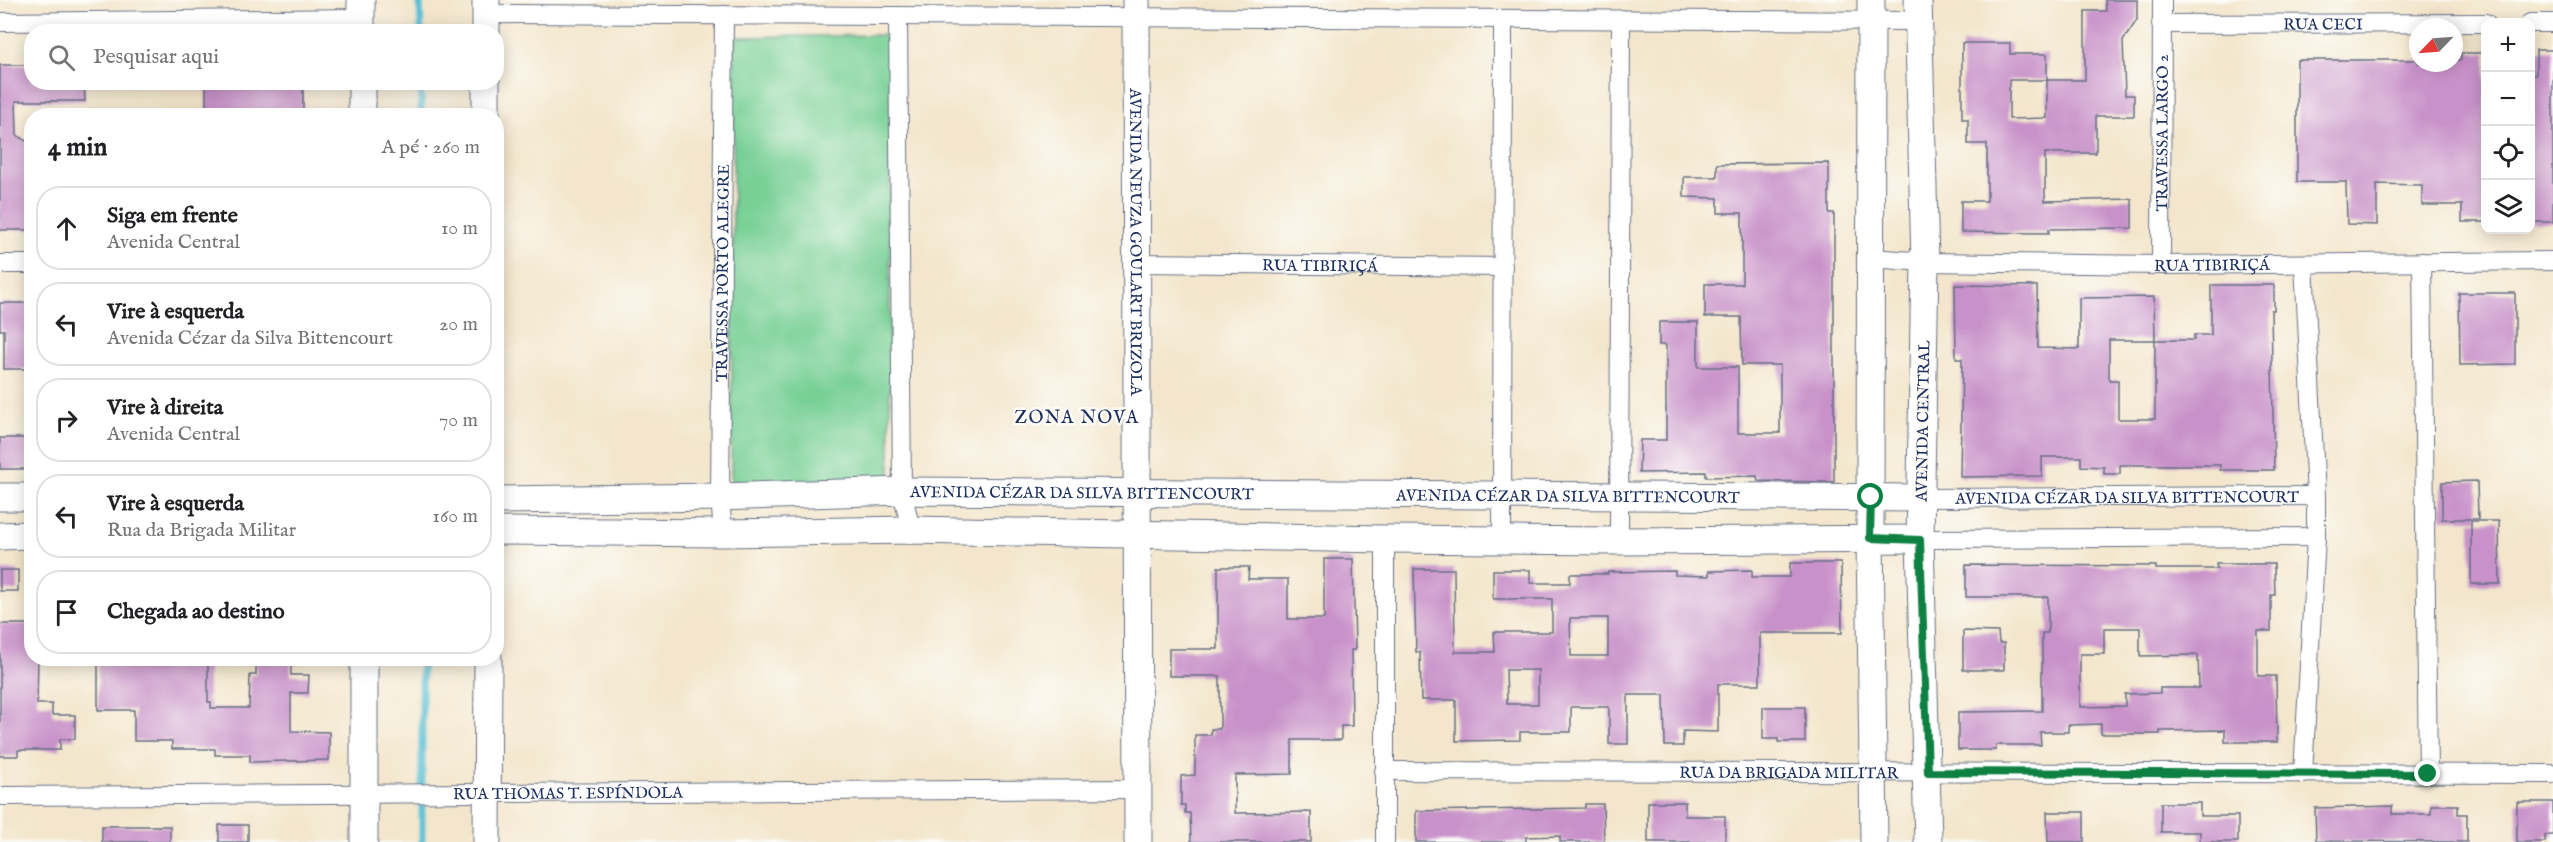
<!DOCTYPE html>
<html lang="pt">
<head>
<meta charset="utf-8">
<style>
	:root { --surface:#fff; --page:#f2f2f2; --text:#202124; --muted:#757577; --line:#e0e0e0 }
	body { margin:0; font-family:"IM FELL English",serif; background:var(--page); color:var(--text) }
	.controls { position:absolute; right:18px; top:18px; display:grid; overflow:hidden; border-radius:12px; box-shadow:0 3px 15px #0003 }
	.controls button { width:54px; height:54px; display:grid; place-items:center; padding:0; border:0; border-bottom:2px solid var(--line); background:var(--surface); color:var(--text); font:30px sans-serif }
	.compass { position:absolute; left:2409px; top:18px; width:54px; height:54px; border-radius:50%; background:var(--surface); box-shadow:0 3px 15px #0003; rotate:245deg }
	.stop { position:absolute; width:18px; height:18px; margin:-14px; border:4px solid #0b8043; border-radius:50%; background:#fff }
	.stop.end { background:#0b8043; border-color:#fff; box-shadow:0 2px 6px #0008 }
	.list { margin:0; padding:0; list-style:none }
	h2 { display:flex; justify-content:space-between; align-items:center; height:78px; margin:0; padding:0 24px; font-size:26px }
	h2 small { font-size:20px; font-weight:400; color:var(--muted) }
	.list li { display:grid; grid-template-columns:39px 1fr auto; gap:18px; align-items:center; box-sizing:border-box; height:84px; margin:0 12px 12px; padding:0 12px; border:2px solid var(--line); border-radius:24px }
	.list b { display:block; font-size:22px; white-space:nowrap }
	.list p { margin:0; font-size:20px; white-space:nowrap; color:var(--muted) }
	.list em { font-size:20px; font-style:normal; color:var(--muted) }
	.icon { flex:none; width:33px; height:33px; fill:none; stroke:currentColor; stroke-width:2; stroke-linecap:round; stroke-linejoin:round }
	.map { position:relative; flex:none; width:2553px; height:842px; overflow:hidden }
	.search { position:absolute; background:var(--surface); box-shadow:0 3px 15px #0003; left:24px; top:24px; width:480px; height:66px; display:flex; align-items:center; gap:15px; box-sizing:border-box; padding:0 21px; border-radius:24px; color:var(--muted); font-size:22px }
	.panel { position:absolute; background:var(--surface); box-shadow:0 3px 15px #0003; left:24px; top:108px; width:480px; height:558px; border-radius:24px }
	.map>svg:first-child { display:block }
	.green { fill:#78d096; stroke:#4a807a; stroke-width:1.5 }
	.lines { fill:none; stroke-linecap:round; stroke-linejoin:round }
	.stream { stroke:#58c0d4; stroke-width:7 }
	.building { fill:#c891c9; fill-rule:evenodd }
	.street-casing { stroke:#676f84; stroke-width:20 }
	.secondary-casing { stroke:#676f84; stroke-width:29 }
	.street { stroke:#fff; stroke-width:18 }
	.secondary { stroke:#fff; stroke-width:27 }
	.route { stroke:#0b8043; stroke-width:8 }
	.labels { text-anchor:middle; stroke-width:5; stroke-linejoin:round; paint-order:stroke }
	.street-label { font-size:16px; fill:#1b2f5e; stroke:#fdfcf7 }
	.neighbourhood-label { font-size:18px; letter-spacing:1.5px; fill:#1b2f5e; stroke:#fdfcf7 }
</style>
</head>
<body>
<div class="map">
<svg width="2553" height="842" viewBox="0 0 2553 842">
	<rect width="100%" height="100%" fill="#fdfcf7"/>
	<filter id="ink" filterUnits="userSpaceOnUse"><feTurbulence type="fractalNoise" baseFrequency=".0167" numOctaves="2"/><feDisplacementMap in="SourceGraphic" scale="12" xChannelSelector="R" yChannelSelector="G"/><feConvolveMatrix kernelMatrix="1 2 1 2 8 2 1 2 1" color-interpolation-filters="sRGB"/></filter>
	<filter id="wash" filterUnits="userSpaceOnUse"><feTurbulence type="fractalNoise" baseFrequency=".008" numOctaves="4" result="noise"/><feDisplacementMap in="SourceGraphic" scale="24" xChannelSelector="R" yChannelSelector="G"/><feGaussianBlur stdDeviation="1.35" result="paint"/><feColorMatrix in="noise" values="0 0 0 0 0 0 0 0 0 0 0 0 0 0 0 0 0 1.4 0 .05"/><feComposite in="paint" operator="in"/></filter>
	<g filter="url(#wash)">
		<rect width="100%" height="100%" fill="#f3e6cc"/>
		<!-- green -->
		<polygon class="green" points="890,35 890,486 731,487 734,37"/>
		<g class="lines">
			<!-- stream -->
			<g class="stream">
				<polyline points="420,0 421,32"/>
				<polyline points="421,82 421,116"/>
				<polyline points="422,658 422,842"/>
			</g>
		</g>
		<g id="blocks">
			<!-- building -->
			<g class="building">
				<path d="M2105,0H2137V20L2123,41L2125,95H2134V116H2096V153H2045V201L2132,199V228L2049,229V233L1961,232V201H1987V144H1968V119H1962V43H2010V54H2047V80H2085V11H2106ZM2009,80H2047V118L2009,119Z"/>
				<polygon points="2536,50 2553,50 2553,222 2530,222 2530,75 2536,75"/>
				<polygon points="2461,53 2486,53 2486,222 2462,222 2462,205 2422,205 2422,185 2377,184 2377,225 2347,224 2346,182 2297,182 2297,60 2418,60 2418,63 2454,63 2454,60 2461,60"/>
				<polygon points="0,65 32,65 32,82 84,82 85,101 16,101 17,135 32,145 32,230 0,230"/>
				<polygon points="206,82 303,82 303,111 206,113"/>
				<polygon points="1829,163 1829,213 1834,213 1834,482 1758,481 1757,476 1706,477 1706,472 1639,473 1640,440 1666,440 1666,345 1659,345 1659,322 1698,322 1698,367 1738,367 1738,433 1780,433 1780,365 1742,365 1741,317 1705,317 1705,284 1742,284 1742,213 1718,213 1718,198 1684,197 1684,177 1717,177 1717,164"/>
				<path d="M1955,285L2037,286L2038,348L2079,349V298L2154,297L2155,340H2194V335H2211V285H2274V310H2271L2274,470H2220V465H2120V474H2104V467L2081,466V457H2042V476L1960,477L1962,359H1956ZM2109,340H2155V419H2118V380H2109Z"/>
				<polygon points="2459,293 2515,293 2515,364 2460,365"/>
				<polygon points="0,303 32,303 32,369 4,369 4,330 0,330"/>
				<rect x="0" y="438" width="32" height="31"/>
				<polygon points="2477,481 2478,519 2442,519 2442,482"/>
				<polygon points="2471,521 2499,521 2500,584 2471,584"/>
				<polygon points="1324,559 1353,559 1355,650 1351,650 1352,726 1341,726 1341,740 1292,740 1292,774 1235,775 1235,813 1311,812 1311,842 1191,842 1190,813 1185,813 1185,805 1181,805 1181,776 1195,775 1195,735 1211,735 1211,729 1220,729 1220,676 1169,676 1169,649 1218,649 1218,567 1249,567 1248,579 1288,579 1288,619 1324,619"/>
				<path d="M1790,563H1841L1842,633H1760V684H1718V732L1683,731V746H1665L1664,695H1628V744H1609V707H1571V732H1520V740L1456,741V700H1421L1420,652H1416L1414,569H1454L1455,652H1495L1494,632H1552V599H1493V570H1530V583H1570V574H1608V572L1675,571V575L1709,576V571L1752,570V577H1790ZM1570,618H1608V656H1571ZM1506,670H1538V704H1507Z"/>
				<path d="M2216,564H2274L2275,595H2271V631H2258V676H2276L2277,742H2225V730L2160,731V734H2101V724L2068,725V732H2040L2041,745H1996V750H1958V712L2042,711V633H2048V597H1966V565L2156,566V569H2217ZM2104,628H2140V656L2198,655L2199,688H2160V693L2125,694V706L2080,707V654H2104Z"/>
				<rect x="0" y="570" width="18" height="21"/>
				<polygon points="0,624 32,624 32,658 38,658 37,704 52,704 52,715 75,715 75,739 60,739 60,750 18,750 18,756 0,756"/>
				<polygon points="1963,631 1998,632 1999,643 2004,643 2004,670 1963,670"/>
				<polygon points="112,658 208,658 208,702 211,702 211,708 249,708 250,675 256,675 256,658 291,658 291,675 309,675 308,693 291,693 291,731 329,732 329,760 250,762 250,755 215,755 215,749 172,749 172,741 134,741 134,710 98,710 98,660"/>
				<polygon points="1763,707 1805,707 1805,742 1778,742 1778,739 1763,739"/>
				<polygon points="1648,802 1685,802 1685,816 1725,816 1725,842 1648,842"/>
				<polygon points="2517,802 2553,802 2553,835 2545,835 2545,842 2517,842"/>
				<polygon points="2161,803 2200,803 2200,816 2238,816 2238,842 2200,842 2200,832 2161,832"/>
				<polygon points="1585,804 1603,804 1604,842 1560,842 1560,836 1526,837 1526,842 1416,842 1416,811 1585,808"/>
				<polygon points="2431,805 2458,805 2458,814 2467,814 2467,842 2316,841 2315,808 2392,806 2392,814 2431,814"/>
				<polygon points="2047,812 2084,812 2084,842 2048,842"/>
				<rect x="219" y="825" width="29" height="17"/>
				<rect x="102" y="826" width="68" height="16"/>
			</g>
		</g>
	</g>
	<g filter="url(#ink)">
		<use href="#blocks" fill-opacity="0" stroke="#676f84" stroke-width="1.5"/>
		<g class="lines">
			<!-- street casing -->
			<g class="street-casing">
				<g id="street">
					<polyline points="486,14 1918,21"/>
					<polyline points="898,16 902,491 911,530"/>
					<polyline points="0,22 361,18"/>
					<polyline points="2530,23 2553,23"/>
					<path id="s1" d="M2161,24L2486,23"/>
					<path id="s2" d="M1872,258L1925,262L2161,265L2553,261"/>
					<polyline points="2422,262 2428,774"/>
					<path id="s3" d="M1137,263L1503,267"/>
					<polyline points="0,264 32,264"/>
					<path id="s4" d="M2161,265L2162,0"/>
					<path id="s5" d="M1921,498L2316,496"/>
					<path id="s6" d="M723,533L720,497L724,15"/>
					<polyline points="1920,539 2316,537"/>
					<polyline points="1502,540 1503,19"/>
					<polyline points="1619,541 1621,19"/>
					<path id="s7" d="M1384,771L2553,774"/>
					<polyline points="2303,774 2316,537 2316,496 2304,264"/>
					<path id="s8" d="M0,796L1137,789"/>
					<polyline points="1385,842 1385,539"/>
				</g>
			</g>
			<!-- secondary casing -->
			<g class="secondary-casing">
				<g id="secondary">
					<polyline points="361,0 361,32"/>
					<polyline points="486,0 486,32"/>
					<path id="s9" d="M1136,0L1138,842"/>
					<polyline points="1871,0 1870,538 1874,842"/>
					<polyline points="1918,0 1925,262 1920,539 1928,842"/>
					<polyline points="362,82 362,116"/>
					<polyline points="486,82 486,116"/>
					<polyline points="0,497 32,497"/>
					<path id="s10" d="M496,500L720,497L902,491L1921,498"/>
					<polyline points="496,531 723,533 911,530 1385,539 1619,541 1920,539"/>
					<polyline points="0,536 32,535"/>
					<polyline points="364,842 364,658"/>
					<polyline points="487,842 488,658"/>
				</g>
			</g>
			<!-- street -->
			<use href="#street" class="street"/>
			<!-- secondary -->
			<use href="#secondary" class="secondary"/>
		</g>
	</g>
	<g class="lines" filter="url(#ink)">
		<!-- route -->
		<polyline class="route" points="1871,497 1870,538 1920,540 1928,772 2428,774"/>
	</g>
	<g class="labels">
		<!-- street labels -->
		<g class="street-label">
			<text dy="6" stroke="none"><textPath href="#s1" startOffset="162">RUA CECI</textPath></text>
			<text dy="6" stroke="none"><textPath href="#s4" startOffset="132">TRAVESSA LARGO 2</textPath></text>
			<text dy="6" stroke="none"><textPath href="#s9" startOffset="242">AVENIDA NEUZA GOULART BRIZOLA</textPath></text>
			<text dy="6" stroke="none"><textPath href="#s3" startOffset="183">RUA TIBIRIÇÁ</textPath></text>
			<text dy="6" stroke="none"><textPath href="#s2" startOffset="340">RUA TIBIRIÇÁ</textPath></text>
			<text dy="6" stroke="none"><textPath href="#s6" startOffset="260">TRAVESSA PORTO ALEGRE</textPath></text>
			<text transform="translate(1922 421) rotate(-89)" y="6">AVENIDA CENTRAL</text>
			<text dy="6" stroke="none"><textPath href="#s10" startOffset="586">AVENIDA CÉZAR DA SILVA BITTENCOURT</textPath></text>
			<text dy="6" stroke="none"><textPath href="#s10" startOffset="1072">AVENIDA CÉZAR DA SILVA BITTENCOURT</textPath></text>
			<text dy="6" stroke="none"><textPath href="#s5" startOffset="206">AVENIDA CÉZAR DA SILVA BITTENCOURT</textPath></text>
			<text dy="6" stroke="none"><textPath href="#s7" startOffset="405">RUA DA BRIGADA MILITAR</textPath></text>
			<text dy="6" stroke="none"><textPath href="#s8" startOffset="568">RUA THOMAS T. ESPÍNDOLA</textPath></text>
		</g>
		<!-- neighbourhood labels -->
		<g class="neighbourhood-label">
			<text x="1077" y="423">ZONA NOVA</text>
		</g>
	</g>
</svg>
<div class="controls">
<button>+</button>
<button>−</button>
<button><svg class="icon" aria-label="locate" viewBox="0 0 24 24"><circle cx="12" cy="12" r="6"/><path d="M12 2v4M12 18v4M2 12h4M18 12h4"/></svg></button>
<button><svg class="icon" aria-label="layers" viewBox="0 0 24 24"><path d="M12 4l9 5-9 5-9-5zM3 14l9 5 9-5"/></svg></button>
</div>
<svg class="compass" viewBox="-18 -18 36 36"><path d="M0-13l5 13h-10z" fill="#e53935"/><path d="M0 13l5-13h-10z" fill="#757577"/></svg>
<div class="stop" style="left:1871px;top:497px"></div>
<div class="stop end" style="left:2428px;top:774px"></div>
<div class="search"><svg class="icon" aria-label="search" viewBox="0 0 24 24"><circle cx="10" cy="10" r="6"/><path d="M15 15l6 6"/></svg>Pesquisar aqui</div>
<section class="panel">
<h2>4 min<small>A pé · 260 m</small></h2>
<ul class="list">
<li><svg class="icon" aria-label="ahead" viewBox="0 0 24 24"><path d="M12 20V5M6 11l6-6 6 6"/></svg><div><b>Siga em frente</b><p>Avenida Central</p></div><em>10 m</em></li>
<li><svg class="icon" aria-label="left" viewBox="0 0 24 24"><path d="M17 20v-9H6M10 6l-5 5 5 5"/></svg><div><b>Vire à esquerda</b><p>Avenida Cézar da Silva Bittencourt</p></div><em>20 m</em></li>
<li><svg class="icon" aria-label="right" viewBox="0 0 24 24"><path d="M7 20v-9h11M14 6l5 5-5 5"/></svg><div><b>Vire à direita</b><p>Avenida Central</p></div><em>70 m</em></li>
<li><svg class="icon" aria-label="left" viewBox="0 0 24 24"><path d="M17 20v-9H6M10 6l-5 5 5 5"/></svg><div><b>Vire à esquerda</b><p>Rua da Brigada Militar</p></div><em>160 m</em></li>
<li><svg class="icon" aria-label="arrive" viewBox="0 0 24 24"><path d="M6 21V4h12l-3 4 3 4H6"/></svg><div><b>Chegada ao destino</b></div></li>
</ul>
</section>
</div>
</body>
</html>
